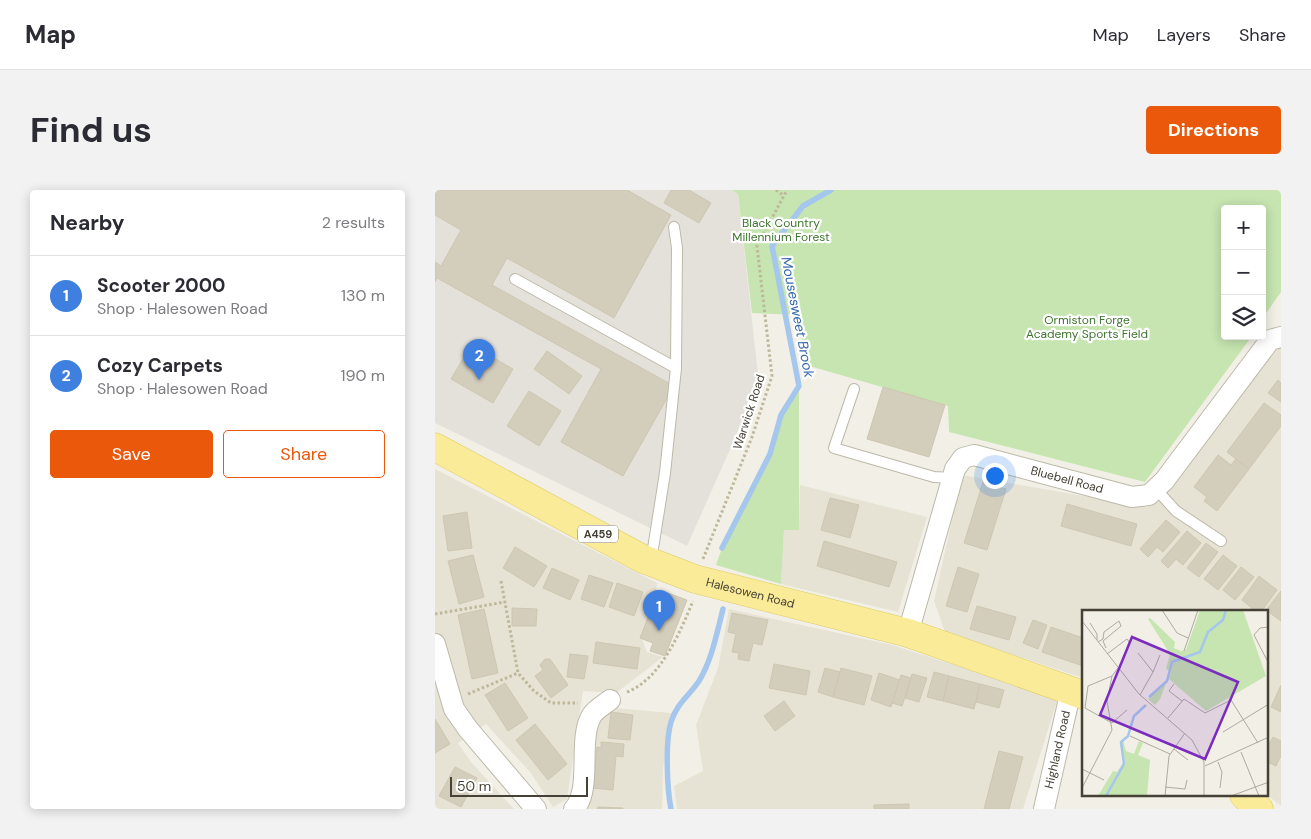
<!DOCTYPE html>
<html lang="en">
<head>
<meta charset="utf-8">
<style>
	:root { --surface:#fff; --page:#f2f2f3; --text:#2b2b33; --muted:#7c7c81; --line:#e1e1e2; --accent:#ea580c }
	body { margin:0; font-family:"DM Sans",sans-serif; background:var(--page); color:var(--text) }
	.controls { position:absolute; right:15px; top:15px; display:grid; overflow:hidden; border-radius:5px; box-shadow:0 2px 12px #0003 }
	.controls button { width:45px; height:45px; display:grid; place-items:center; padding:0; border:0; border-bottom:1px solid var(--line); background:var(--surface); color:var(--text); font:25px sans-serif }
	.scale { position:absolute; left:15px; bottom:12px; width:138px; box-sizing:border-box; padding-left:5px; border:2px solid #454136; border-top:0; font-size:14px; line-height:18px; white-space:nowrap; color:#454136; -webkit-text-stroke:4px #fff; paint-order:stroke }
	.you { position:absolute; left:559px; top:285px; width:18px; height:18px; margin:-12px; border:4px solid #fff; border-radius:50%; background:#1a73e8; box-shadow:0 0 0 8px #1a73e833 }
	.badge { display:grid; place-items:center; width:32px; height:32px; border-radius:50%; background:var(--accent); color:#fff; font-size:16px; font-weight:700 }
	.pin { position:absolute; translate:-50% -41px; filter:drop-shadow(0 1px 2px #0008) }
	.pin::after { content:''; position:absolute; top:26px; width:18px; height:15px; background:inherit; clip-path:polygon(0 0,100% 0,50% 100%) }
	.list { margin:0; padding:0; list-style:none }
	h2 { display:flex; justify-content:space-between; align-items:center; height:65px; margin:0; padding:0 20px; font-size:21px }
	h2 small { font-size:16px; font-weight:400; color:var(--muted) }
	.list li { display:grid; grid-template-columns:32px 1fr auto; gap:15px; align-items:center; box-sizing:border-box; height:80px; padding:0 20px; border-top:1px solid var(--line) }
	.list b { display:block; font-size:19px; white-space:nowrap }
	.list p { margin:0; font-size:16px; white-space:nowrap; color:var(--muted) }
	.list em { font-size:16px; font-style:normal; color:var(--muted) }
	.actions { display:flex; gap:10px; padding:15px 20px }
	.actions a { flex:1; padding:11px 0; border:1px solid var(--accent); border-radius:5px; text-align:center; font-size:18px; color:var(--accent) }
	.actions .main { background:var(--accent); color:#fff }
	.icon { flex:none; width:28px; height:28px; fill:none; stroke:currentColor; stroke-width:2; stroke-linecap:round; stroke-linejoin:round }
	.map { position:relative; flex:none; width:846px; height:619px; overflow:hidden; border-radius:5px }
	header { display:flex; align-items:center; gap:30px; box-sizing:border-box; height:70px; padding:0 25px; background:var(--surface); border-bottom:1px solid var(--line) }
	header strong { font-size:24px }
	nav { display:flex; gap:28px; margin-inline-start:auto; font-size:18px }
	.intro { display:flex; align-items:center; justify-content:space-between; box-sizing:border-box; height:120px; padding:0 30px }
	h1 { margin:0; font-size:35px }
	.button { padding:12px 22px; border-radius:5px; background:var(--accent); color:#fff; font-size:18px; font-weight:700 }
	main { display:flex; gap:30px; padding:0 30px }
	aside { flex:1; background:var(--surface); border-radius:5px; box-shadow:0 2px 12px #0003 }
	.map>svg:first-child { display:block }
	.residential { fill:#e6e3d4 }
	.industrial { fill:#e4e1db }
	.green { fill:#c6e5b0 }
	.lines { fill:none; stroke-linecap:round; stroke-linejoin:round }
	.stream { stroke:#a5c6ed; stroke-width:5.5 }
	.building { fill:#d3cdbc; stroke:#cec6b0 }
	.lane-casing { stroke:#bdb9a9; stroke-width:12 }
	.street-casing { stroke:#bdb9a9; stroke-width:22 }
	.primary-casing { stroke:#decb68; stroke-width:29 }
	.path { stroke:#beb79b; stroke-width:3; stroke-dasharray:2.5 2.5; stroke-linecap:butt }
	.lane { stroke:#fff; stroke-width:10 }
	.street { stroke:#fff; stroke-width:20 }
	.primary { stroke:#faeb98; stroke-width:28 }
	.labels { text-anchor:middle; stroke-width:4.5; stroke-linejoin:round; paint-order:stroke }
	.shield { fill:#fff; stroke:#7d7a72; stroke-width:1 }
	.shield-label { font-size:11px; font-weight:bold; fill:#454136 }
	.park-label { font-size:12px; fill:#3d742c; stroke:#fff }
	.street-label { font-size:12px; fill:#454136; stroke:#fff }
	.water-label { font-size:14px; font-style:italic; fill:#3469ac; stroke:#fff }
	.inset-river { fill:none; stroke:#a5c6ed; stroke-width:2.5 }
	.inset-road { fill:none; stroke:#adaaa0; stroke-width:1 }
	.view { fill:#7b2cbf; fill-opacity:0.15; stroke:#7b2cbf; stroke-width:2.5 }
	.inset-edge { fill:none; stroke:#454136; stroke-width:2.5 }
</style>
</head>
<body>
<header>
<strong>Map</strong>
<nav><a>Map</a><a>Layers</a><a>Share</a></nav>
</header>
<div class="intro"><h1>Find us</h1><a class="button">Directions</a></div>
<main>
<aside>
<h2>Nearby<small>2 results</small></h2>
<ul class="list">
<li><span class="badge" style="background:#3f7fe0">1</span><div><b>Scooter 2000</b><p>Shop · Halesowen Road</p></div><em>130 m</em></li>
<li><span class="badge" style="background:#3f7fe0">2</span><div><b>Cozy Carpets</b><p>Shop · Halesowen Road</p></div><em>190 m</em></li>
</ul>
<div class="actions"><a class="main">Save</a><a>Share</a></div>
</aside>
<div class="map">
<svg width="846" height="619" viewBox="0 0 846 619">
	<rect width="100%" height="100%" fill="#f2f0e6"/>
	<!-- residential -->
	<g class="residential">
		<polygon points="846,158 846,616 832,605 832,422 648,422 648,488 510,442 499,411 527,285 713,317 744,288 836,162"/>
		<polygon points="0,279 222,393 219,413 206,447 212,462 228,467 181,503 148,501 132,609 118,617 95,582 51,534 23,553 36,572 79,619 0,619"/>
		<polygon points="365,295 492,327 463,422 346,394 349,340 364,340"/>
		<polygon points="294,419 457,455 623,508 588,619 242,619 239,596 268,581 261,535 283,478"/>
		<polygon points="180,518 236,523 228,579 227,619 151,619 155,539 167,522"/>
	</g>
	<!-- industrial -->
	<polygon class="industrial" points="0,0 297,0 303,4 323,184 301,246 252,356 0,233"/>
	<!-- green -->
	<g class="green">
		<polygon points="297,0 846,0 846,102 827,129 827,19 790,19 790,146 817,146 710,292 514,242 513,216 371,175 363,125 317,123 303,4"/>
		<polygon points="364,196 364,340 349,340 346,394 281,375 287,358 335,264 346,225"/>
	</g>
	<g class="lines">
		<!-- stream -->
		<g class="stream">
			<polyline points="287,358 335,264 346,225 364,196 337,56 368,16 396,0"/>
			<path d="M236,619C232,599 230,551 236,532C242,513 254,506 264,491C277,470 282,442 288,419"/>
		</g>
	</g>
	<!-- building -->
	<g class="building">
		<polygon points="0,0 192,0 236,25 179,128 72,68 57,95 239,196 188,286 126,252 166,179 2,88 0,92 0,72 6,76 26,40 0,25"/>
		<polygon points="236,0 254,0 276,13 264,33 229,13"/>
		<polygon points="36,155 78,179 58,213 16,189"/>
		<polygon points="112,161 147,186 134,204 99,179"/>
		<polygon points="843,190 846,193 846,212 833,203"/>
		<polygon points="448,197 510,215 494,267 432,249"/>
		<polygon points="94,201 126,221 104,256 72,236"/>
		<polygon points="829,213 846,225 846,236 814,279 792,262"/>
		<polygon points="783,265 796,275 801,269 814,279 782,321 769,311 772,307 759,297"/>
		<polygon points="548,292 571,299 552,360 529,353"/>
		<polygon points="395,308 424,315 415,348 386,340"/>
		<polygon points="632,314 702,334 696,356 626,336"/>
		<polygon points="32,322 37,358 13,361 8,326"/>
		<polygon points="731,330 745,342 728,362 722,357 713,367 705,359"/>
		<polygon points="752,341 766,353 748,375 741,369 733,378 726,371"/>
		<polygon points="389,351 462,372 454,397 382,376"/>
		<polygon points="771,353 783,362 764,387 752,378"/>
		<polygon points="80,357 112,376 99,397 68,378"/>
		<polygon points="38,365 49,407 24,414 13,371"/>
		<polygon points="788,365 802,376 783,400 769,389"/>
		<polygon points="523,377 544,384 532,422 511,416"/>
		<polygon points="806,377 819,387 800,410 788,400"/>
		<polygon points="117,378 144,390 135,410 108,398"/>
		<polygon points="154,385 178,393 169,417 146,409"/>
		<polygon points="824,386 842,400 826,422 814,422 817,418 807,410"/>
		<polygon points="182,393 208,402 199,426 174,417"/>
		<polygon points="846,401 846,431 831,420"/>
		<polygon points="233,403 252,410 230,466 215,461 218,453 205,448 219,413 227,417"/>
		<polygon points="542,416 581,427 574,450 535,439"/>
		<polygon points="77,418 102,419 101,436 77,436"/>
		<polygon points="49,419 63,483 37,489 23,425"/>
		<polygon points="297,423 333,430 327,455 318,453 314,471 303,469 304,463 297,462 301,444 293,442"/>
		<polygon points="598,430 612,435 603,459 588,453"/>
		<polygon points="616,437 648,448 648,476 607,462"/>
		<polygon points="161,452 205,458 202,479 158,473"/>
		<polygon points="135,464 153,466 149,489 132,487"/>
		<polygon points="110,469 115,469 133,495 116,508 100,486 108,480 105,475"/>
		<polygon points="339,474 375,481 371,505 334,498"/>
		<polygon points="390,478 405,482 398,507 383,502"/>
		<polygon points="406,478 437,486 429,515 398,507"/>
		<polygon points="499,482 514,486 508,511 492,507"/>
		<polygon points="444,483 465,490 456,517 436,510"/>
		<polygon points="477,484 492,488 484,512 470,508"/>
		<polygon points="466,485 476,488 467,516 457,513"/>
		<polygon points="514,486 545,494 539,519 508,511"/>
		<polygon points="70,493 93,528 73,541 50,505"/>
		<polygon points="545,494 569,500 564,518 541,512"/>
		<polygon points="846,495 846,522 836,517"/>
		<polygon points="349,511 360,526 340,541 329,526"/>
		<polygon points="176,522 198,525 195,550 173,548"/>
		<polygon points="0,529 15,554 0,563"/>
		<polygon points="100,534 132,574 113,590 81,550"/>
		<polygon points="838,547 846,551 846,566 841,576 832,572 832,558"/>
		<polygon points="166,552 189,554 188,567 181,566 178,600 158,598 162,557 166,558"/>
		<polygon points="564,561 588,567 574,619 549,619"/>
		<polygon points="20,577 42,588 26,617 4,606"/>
		<polygon points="474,614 474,619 439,619 439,615"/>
		<polygon points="163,617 188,618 188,619 162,619"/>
	</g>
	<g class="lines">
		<!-- lane casing -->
		<g class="lane-casing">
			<g id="lane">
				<polyline points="239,37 242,58 241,178"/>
				<polyline points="80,89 241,178 230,283 216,371"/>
				<polyline points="419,199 399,258 499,287 517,288"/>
				<polyline points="721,299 741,321 786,351"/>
			</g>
		</g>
		<!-- street casing -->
		<g class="street-casing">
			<g id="street">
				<path id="s1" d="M473,443L520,279L528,268L539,265L697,307L714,305L729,291L835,150L846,147"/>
				<polyline points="0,454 19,519 33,539 101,619"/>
				<path d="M139,619C158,599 142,549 157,525C161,519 170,514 175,510"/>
				<path id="s2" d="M609,619L636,500"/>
			</g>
		</g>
		<!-- primary casing -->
		<g class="primary-casing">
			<g id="primary">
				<path id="s3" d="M0,257L208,369L260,389L473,443L648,505"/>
				<polyline points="809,605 824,619"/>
			</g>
		</g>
		<!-- path -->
		<g class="path">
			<polyline points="341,0 348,5"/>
			<polyline points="268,369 317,247 337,186 322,56 352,0"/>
			<polyline points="66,391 83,483 99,501 116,513 143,513"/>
			<polyline points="0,424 70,412"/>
			<path d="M192,502C226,489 245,442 258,411"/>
			<polyline points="33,504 83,483"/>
		</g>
		<!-- lane -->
		<use href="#lane" class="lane"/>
		<!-- street -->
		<use href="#street" class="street"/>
		<!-- primary -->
		<use href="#primary" class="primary"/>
	</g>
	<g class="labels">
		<!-- shield labels -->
		<rect class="shield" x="143" y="335.5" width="40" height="17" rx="4"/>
		<g class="shield-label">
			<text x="163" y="348">A459</text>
		</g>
		<!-- park labels -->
		<g class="park-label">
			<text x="346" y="37">Black Country<tspan x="346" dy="14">Millennium Forest</tspan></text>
			<text x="652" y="134">Ormiston Forge<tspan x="652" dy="14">Academy Sports Field</tspan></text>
		</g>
		<!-- street labels -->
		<g class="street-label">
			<text transform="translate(314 222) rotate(-72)" y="4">Warwick Road</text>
			<text dy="4" stroke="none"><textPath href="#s1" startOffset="292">Bluebell Road</textPath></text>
			<text dy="4" stroke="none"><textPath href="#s3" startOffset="349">Halesowen Road</textPath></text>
			<text dy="4" stroke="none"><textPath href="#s2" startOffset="61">Highland Road</textPath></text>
		</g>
		<!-- water labels -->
		<g class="water-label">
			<text transform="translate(363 127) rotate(79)" y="5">Mousesweet Brook</text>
		</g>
	</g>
	<!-- overview -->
	<g transform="translate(647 420)">
		<rect width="186" height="186" fill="#f2f0e6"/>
		<path d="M118,0H161L184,66L124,101L87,69L89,62L84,59L88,44L66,9L68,8L93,32L92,38L99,41L104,40ZM85,71L78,89L73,95L66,89ZM41,130L44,141L52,144L57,131L61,133L56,145L68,150L65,186H16L31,161L35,162L42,151L38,134Z" fill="#c6e5b0"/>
		<path class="inset-river" d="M67,87L85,71L90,52L118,42L126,22L141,10L144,0M24,186L42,154L39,132L46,126L52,106L64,95"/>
		<path class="inset-road" d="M80,0L95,23L106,28M0,11L57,84L110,130L122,152V186M8,13L15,24V30M187,17L178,18L172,25L187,54M16,32L21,29L22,22L37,11L39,16L21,31L24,38M102,41L116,0M56,43L71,62L58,85M25,44L45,29L48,33M71,62L78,45M30,66L6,76L3,98L30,113L45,100M92,74L87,81L100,91M86,108L102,89L123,103L149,90L176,133M141,122L187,94M48,126L88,144M92,139L106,150M159,142L177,186M136,152L140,162L138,178M123,156L187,127M0,159L22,170M83,177L103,179L105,170M0,178L30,120L25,91L30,66L36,58M83,186L87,146L103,123M149,186L187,172"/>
		<path class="view" d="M50,27L156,72L123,149L18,105Z"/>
		<rect width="186" height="186" class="inset-edge"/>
	</g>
</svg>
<div class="controls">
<button>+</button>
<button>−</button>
<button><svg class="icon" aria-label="layers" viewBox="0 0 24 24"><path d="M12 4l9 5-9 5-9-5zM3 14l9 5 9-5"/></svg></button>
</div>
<div class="scale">50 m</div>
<div class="you"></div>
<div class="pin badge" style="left:224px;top:441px;background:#3f7fe0">1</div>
<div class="pin badge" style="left:44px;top:190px;background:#3f7fe0">2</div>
</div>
</main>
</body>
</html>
